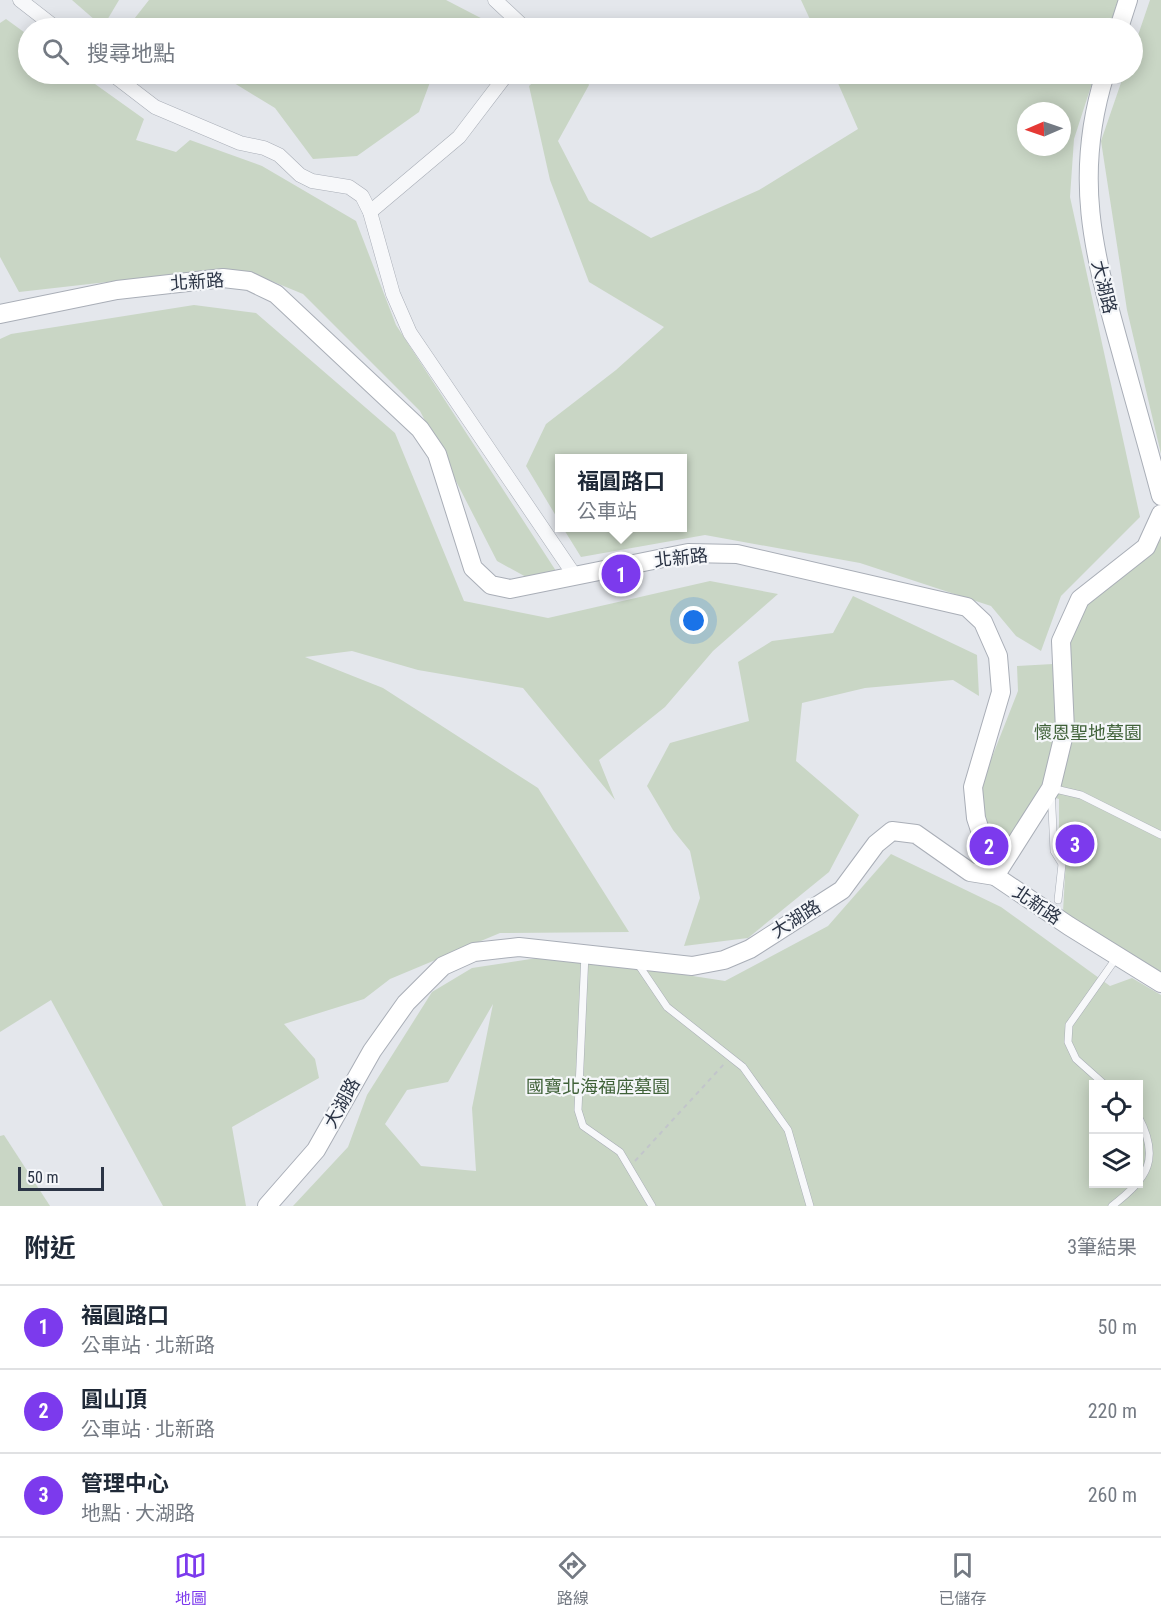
<!DOCTYPE html>
<html lang="zh-TW">
<head>
<meta charset="utf-8">
<style>
	:root { --surface:#fff; --page:#f6f6f7; --text:#1f2937; --muted:#747a83; --line:#e0e1e3; --accent:#7c3aed }
	body { margin:0; font-family:"Roboto Condensed","Noto Sans TC",sans-serif; background:var(--page); color:var(--text) }
	.controls { position:absolute; right:18px; bottom:18px; display:grid; overflow:hidden; border-radius:0px; box-shadow:0 3px 15px #0003 }
	.controls button { width:54px; height:54px; display:grid; place-items:center; padding:0; border:0; border-bottom:2px solid var(--line); background:var(--surface); color:var(--text); font:30px sans-serif }
	.compass { position:absolute; left:1017px; top:102px; width:54px; height:54px; border-radius:50%; background:var(--surface); box-shadow:0 3px 15px #0003; rotate:268deg }
	.scale { position:absolute; left:18px; bottom:15px; width:86px; box-sizing:border-box; padding-left:6px; border:3px solid #2b3445; border-top:0; font-size:16px; line-height:21px; white-space:nowrap; color:#2b3445; -webkit-text-stroke:4px #f4f6f9; paint-order:stroke }
	.you { position:absolute; left:694px; top:621px; width:21px; height:21px; margin:-15px; border:4px solid #fff; border-radius:50%; background:#1a73e8; box-shadow:0 0 0 9px #1a73e833 }
	.badge { display:grid; place-items:center; width:39px; height:39px; border-radius:50%; background:var(--accent); color:#fff; font-size:20px; font-weight:700 }
	.pin { position:absolute; translate:-50% -50%; border:3px solid #fff; box-shadow:0 2px 6px #0006 }
	.popup { position:absolute; left:555px; top:454px; width:132px; height:78px; box-sizing:border-box; display:grid; place-content:center; border-radius:0px; background:var(--surface); filter:drop-shadow(0 2px 4px #0005); font-size:20px; white-space:nowrap; color:var(--muted) }
	.popup b { font-size:22px; color:var(--text) }
	.popup::after { content:''; position:absolute; left:50%; top:100%; margin-left:-12px; border:12px solid transparent; border-top-color:var(--surface) }
	.list { margin:0; padding:0; list-style:none }
	h2 { display:flex; justify-content:space-between; align-items:center; height:78px; margin:0; padding:0 24px; font-size:26px }
	h2 small { font-size:20px; font-weight:400; color:var(--muted) }
	.list li { display:grid; grid-template-columns:39px 1fr auto; gap:18px; align-items:center; box-sizing:border-box; height:84px; padding:0 24px; border-top:2px solid var(--line) }
	.list b { display:block; font-size:22px; white-space:nowrap }
	.list p { margin:0; font-size:20px; white-space:nowrap; color:var(--muted) }
	.list em { font-size:20px; font-style:normal; color:var(--muted) }
	.icon { flex:none; width:33px; height:33px; fill:none; stroke:currentColor; stroke-width:2; stroke-linecap:round; stroke-linejoin:round }
	.map { position:relative; flex:none; width:1161px; height:1206px; overflow:hidden }
	.search { position:absolute; background:var(--surface); box-shadow:0 3px 15px #0003; left:18px; right:18px; top:18px; height:66px; display:flex; align-items:center; gap:15px; box-sizing:border-box; padding:0 21px; border-radius:33px; color:var(--muted); font-size:22px }
	.sheet { height:330px; background:var(--surface) }
	nav { display:flex; justify-content:space-around; align-items:center; box-sizing:border-box; height:84px; border-top:2px solid var(--line); background:var(--surface); font-size:16px; color:var(--muted) }
	nav a { display:grid; justify-items:center; gap:3px }
	nav .on { color:var(--accent) }
	.map>svg:first-child { display:block }
	.green { fill:#c9d6c5; fill-rule:evenodd }
	.building { fill:#bbc0ca }
	.lines { fill:none; stroke-linecap:round; stroke-linejoin:round }
	.lane-casing { stroke:#a9aeb7; stroke-width:8 }
	.street-casing { stroke:#a9aeb7; stroke-width:15 }
	.secondary-casing { stroke:#a9aeb7; stroke-width:20 }
	.path { stroke:#c2c5cb; stroke-width:2; stroke-dasharray:4.5 4.5; stroke-linecap:butt }
	.lane { stroke:#f7f8fa; stroke-width:7 }
	.street { stroke:#f7f8fa; stroke-width:14 }
	.secondary { stroke:#fff; stroke-width:18 }
	.labels { text-anchor:middle; stroke-width:4.5; stroke-linejoin:round; paint-order:stroke }
	.street-label { font-size:18px; fill:#2b3445; stroke:#f4f6f9 }
	.park-label { font-size:18px; fill:#3f6138; stroke:#f4f6f9 }
</style>
</head>
<body>
<div class="map">
<svg width="1161" height="1206" viewBox="0 0 1161 1206">
	<rect width="100%" height="100%" fill="#e4e7ec"/>
	<!-- green -->
	<g class="green">
		<polygon points="72,0 119,0 103,27"/>
		<polygon points="149,0 446,0 500,28 127,28"/>
		<polygon points="801,0 1118,0 1109,28 814,28"/>
		<polygon points="1150,0 1161,0 1161,454 1127,310 1101,141 1124,74 1132,74 1133,50"/>
		<polygon points="6,19 28,35 28,74 81,74 144,119 136,140 176,152 190,140 262,166 356,221 396,325 558,574 528,578 497,561 420,411 303,294 269,280 196,272 19,292 0,257 0,23"/>
		<polygon points="131,74 433,74 419,112 357,156 313,159 275,108 221,75"/>
		<path d="M542,74H584L589,85L558,141L589,201L651,238L759,190L858,129L834,74H1095L1074,139L1070,197L1140,517L1061,596L1041,651L1016,636L991,606L860,563L705,535L581,557L563,528H682V458H560L559,521L526,466L546,424L616,370L664,327L589,282L550,180L529,86ZM1026,111H1062V147H1026Z"/>
		<polygon points="194,305 256,313 395,433 464,601 548,618 710,581 778,594 713,651 665,707 599,760 615,800 523,688 418,670 352,651 305,657 383,688 538,788 629,932 500,933 390,979 364,999 284,1024 315,1059 319,1078 232,1127 246,1206 163,1206 51,1000 0,1032 0,339 11,334"/>
		<path d="M1161,539V976L1063,912L1066,858L1059,851V799L1040,793L1009,836L991,847L979,809L981,785L1018,691L1017,666L1071,663C1071,654 1069,642 1071,634C1080,596 1127,570 1155,547Z"/>
		<polygon points="853,596 977,655 979,696 953,680 865,688 802,703 796,761 859,815 829,872 748,938 684,946 700,898 690,851 673,830 647,786 670,743 749,721 738,662 772,641 833,633"/>
		<path d="M891,854L1001,907L1110,986L1132,978L1161,995V1206H293L348,1147L367,1095L432,992L472,968L557,955L725,981L828,926ZM493,1004L472,1108L476,1171L421,1166L385,1124L407,1090L448,1082ZM1094,1084H1138V1184H1094Z"/>
		<polygon points="4,1135 50,1206 0,1206 0,1136"/>
	</g>
	<!-- building -->
	<polygon class="building" points="1077,826 1093,846 1072,863 1059,847 1059,841"/>
	<g class="lines">
		<!-- lane casing -->
		<g class="lane-casing">
			<g id="lane">
				<polyline points="1058,900 1062,864 1054,851 1051,788 1081,795 1161,835"/>
				<polyline points="585,954 578,1110 583,1126 620,1152 652,1206"/>
				<polyline points="638,964 667,1007 743,1067 788,1130 810,1206"/>
				<polyline points="1104,1084 1076,1059 1068,1042 1069,1025 1117,957"/>
				<path d="M1112,1206C1148,1178 1161,1159 1138,1116"/>
			</g>
		</g>
		<!-- street casing -->
		<g class="street-casing">
			<g id="street">
				<polyline points="20,0 56,28"/>
				<polyline points="495,0 525,28"/>
				<polyline points="112,74 155,107 240,143 264,148 279,155 300,175 312,181 349,187 362,196 370,212 393,294 410,333 575,576"/>
				<polyline points="370,212 459,137 507,74"/>
			</g>
		</g>
		<!-- secondary casing -->
		<g class="secondary-casing">
			<g id="secondary">
				<polyline points="1119,28 1128,0"/>
				<path d="M1105,74C1073,176 1093,251 1121,351C1134,399 1148,447 1161,496"/>
				<polyline points="0,314 117,290 223,278 249,281 276,294 420,429 437,454 473,568 491,585 510,589 688,553 737,554 967,607 983,622 998,656 1001,692 973,787 976,818 995,876 1069,926 1161,983"/>
				<polyline points="267,1206 316,1150 372,1051 406,1003 443,966 474,952 519,947 692,966 724,960 750,949 842,890 876,844 892,831 916,834 970,872 995,876 1051,788 1065,730 1061,641 1080,599 1146,547 1161,514"/>
			</g>
		</g>
		<!-- path -->
		<polyline class="path" points="635,1161 724,1064"/>
		<!-- lane -->
		<use href="#lane" class="lane"/>
		<!-- street -->
		<use href="#street" class="street"/>
		<!-- secondary -->
		<use href="#secondary" class="secondary"/>
	</g>
	<g class="labels">
		<!-- street labels -->
		<g class="street-label">
			<text transform="translate(197 282) rotate(-4)" y="6">北新路</text>
			<text transform="translate(1104 287) rotate(76)" y="6">大湖路</text>
			<text transform="translate(681 558) rotate(-6)" y="6">北新路</text>
			<text transform="translate(1037 905) rotate(34)" y="6">北新路</text>
			<text transform="translate(796 919) rotate(-32)" y="6">大湖路</text>
			<text transform="translate(342 1103) rotate(-61)" y="6">大湖路</text>
		</g>
		<!-- park labels -->
		<g class="park-label">
			<text x="1088" y="739">懷恩聖地墓園</text>
			<text x="598" y="1093">國寶北海福座墓園</text>
		</g>
	</g>
</svg>
<div class="controls">
<button><svg class="icon" aria-label="locate" viewBox="0 0 24 24"><circle cx="12" cy="12" r="6"/><path d="M12 2v4M12 18v4M2 12h4M18 12h4"/></svg></button>
<button><svg class="icon" aria-label="layers" viewBox="0 0 24 24"><path d="M12 4l9 5-9 5-9-5zM3 14l9 5 9-5"/></svg></button>
</div>
<svg class="compass" viewBox="-18 -18 36 36"><path d="M0-13l5 13h-10z" fill="#e53935"/><path d="M0 13l5-13h-10z" fill="#747a83"/></svg>
<div class="scale">50 m</div>
<div class="you"></div>
<div class="pin badge" style="left:621px;top:574px">1</div>
<div class="popup"><b>福圓路口</b>公車站</div>
<div class="pin badge" style="left:989px;top:846px">2</div>
<div class="pin badge" style="left:1075px;top:844px">3</div>
<div class="search"><svg class="icon" aria-label="search" viewBox="0 0 24 24"><circle cx="10" cy="10" r="6"/><path d="M15 15l6 6"/></svg>搜尋地點</div>
</div>
<section class="sheet">
<h2>附近<small>3筆結果</small></h2>
<ul class="list">
<li><span class="badge">1</span><div><b>福圓路口</b><p>公車站 · 北新路</p></div><em>50 m</em></li>
<li><span class="badge">2</span><div><b>圓山頂</b><p>公車站 · 北新路</p></div><em>220 m</em></li>
<li><span class="badge">3</span><div><b>管理中心</b><p>地點 · 大湖路</p></div><em>260 m</em></li>
</ul>
</section>
<nav>
<a class="on"><svg class="icon" aria-label="map" viewBox="0 0 24 24"><path d="M3 6l6-2 6 2 6-2v14l-6 2-6-2-6 2zM9 4v14M15 6v14"/></svg>地圖</a>
<a><svg class="icon" aria-label="directions" viewBox="0 0 24 24"><path d="M12 3l9 9-9 9-9-9zM9 14v-3h6M13 9l2 2-2 2"/></svg>路線</a>
<a><svg class="icon" aria-label="saved" viewBox="0 0 24 24"><path d="M7 4h10v16l-5-4-5 4z"/></svg>已儲存</a>
</nav>
</body>
</html>
